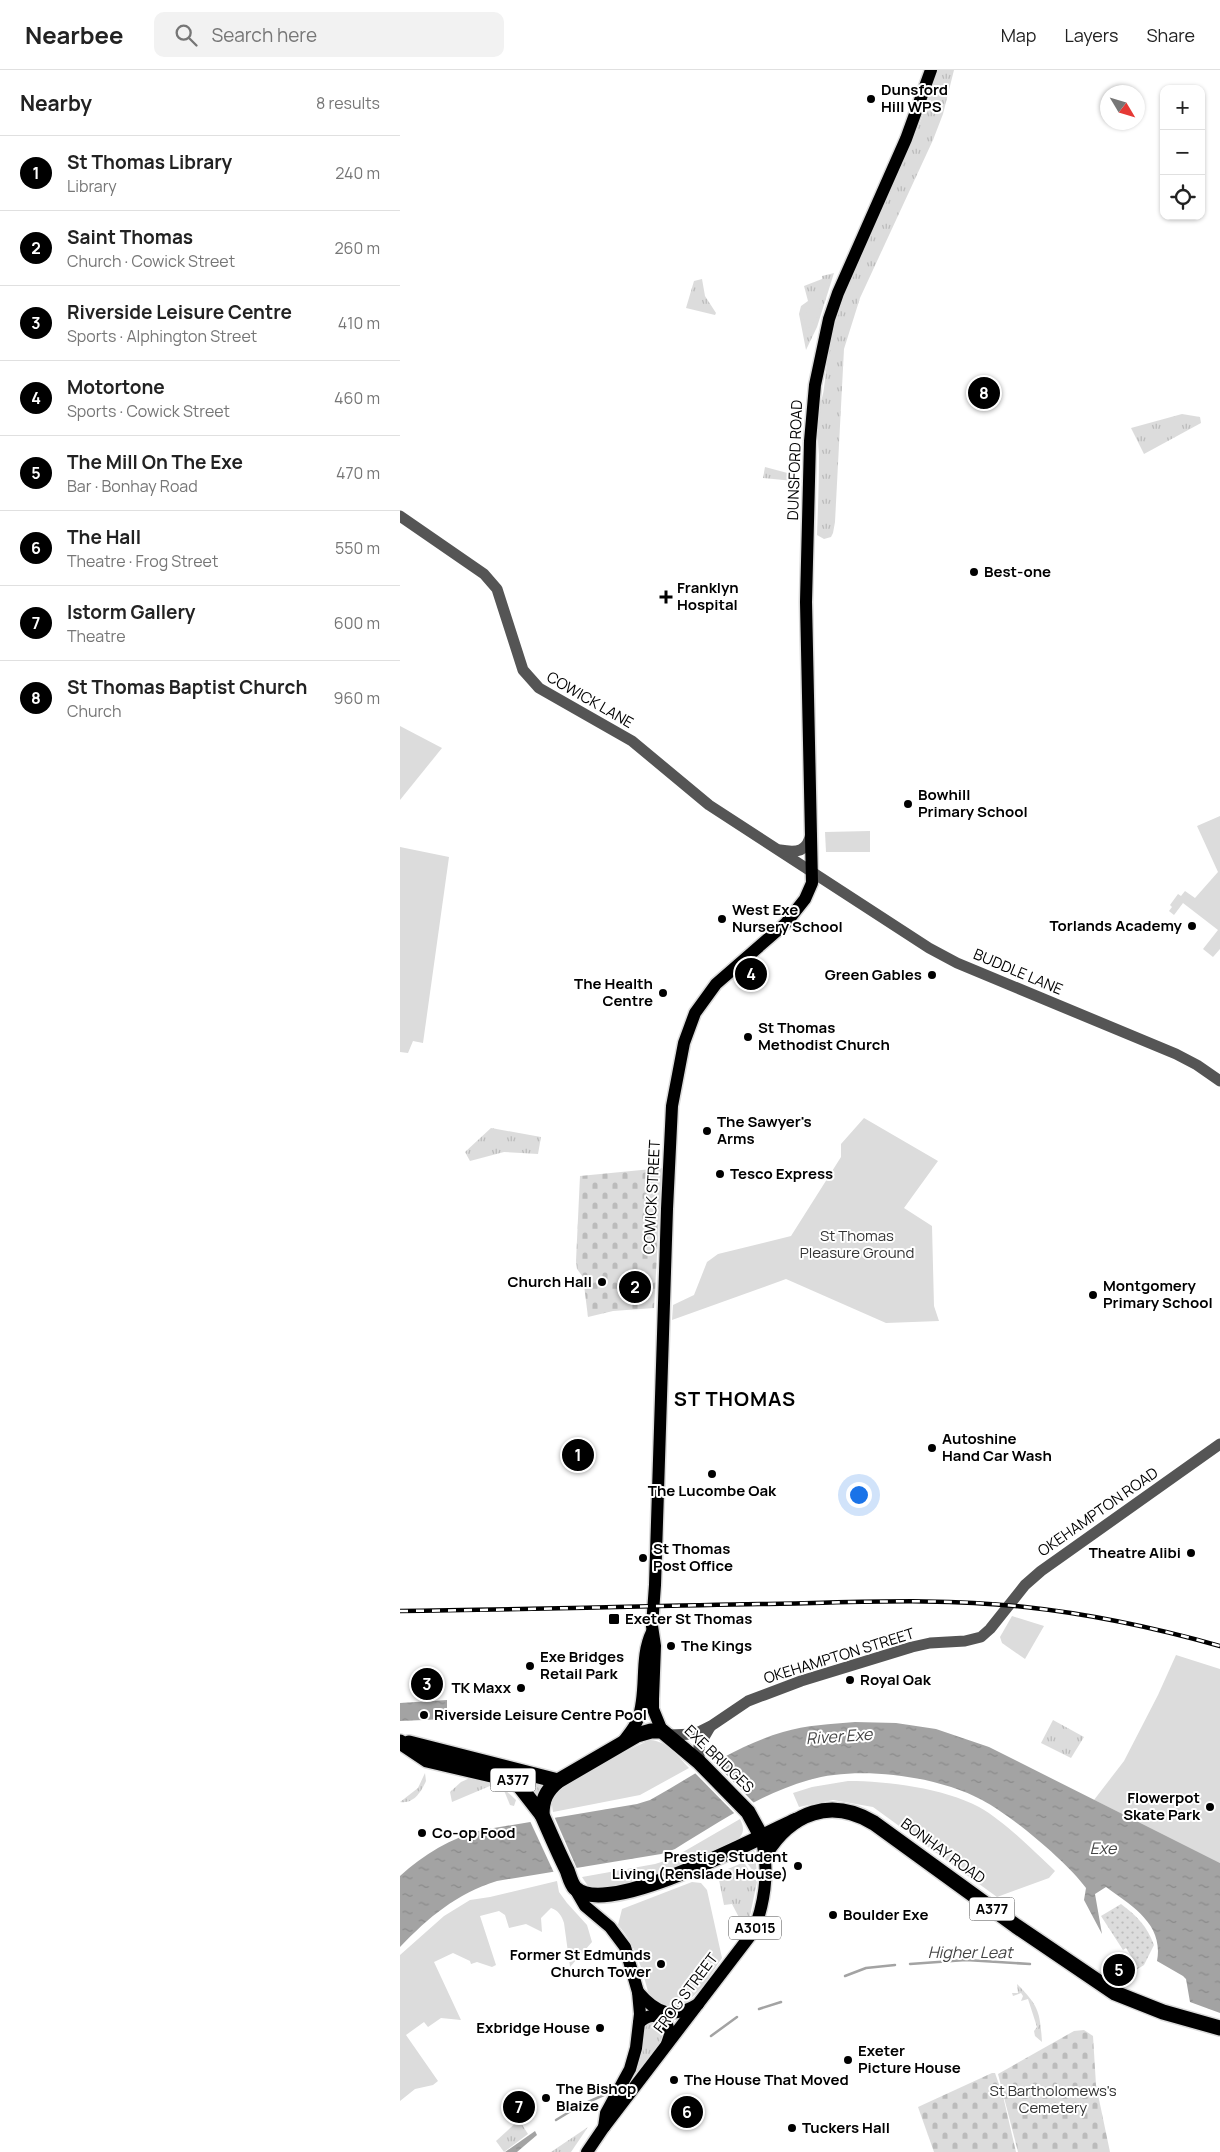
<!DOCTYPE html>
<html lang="en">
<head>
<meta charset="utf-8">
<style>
	:root { --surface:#fff; --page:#f2f2f2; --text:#222; --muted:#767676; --line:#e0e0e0; --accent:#000 }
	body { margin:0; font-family:Manrope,sans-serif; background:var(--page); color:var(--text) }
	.controls { position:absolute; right:15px; top:15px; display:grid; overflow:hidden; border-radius:10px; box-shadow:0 1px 4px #0004 }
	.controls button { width:45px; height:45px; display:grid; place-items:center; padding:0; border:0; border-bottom:1px solid var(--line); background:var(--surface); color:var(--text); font:25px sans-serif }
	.compass { position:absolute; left:700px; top:15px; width:45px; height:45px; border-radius:50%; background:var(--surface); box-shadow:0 1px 4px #0004; rotate:128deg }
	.you { position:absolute; left:458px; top:1424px; width:18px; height:18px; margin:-12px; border:4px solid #fff; border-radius:50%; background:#1a73e8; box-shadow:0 0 0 8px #1a73e833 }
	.badge { display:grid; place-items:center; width:32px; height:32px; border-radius:50%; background:var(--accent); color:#fff; font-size:16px; font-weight:700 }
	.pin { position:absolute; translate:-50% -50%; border:2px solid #fff; box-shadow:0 1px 5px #0006 }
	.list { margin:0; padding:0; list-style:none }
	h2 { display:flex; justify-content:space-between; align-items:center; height:65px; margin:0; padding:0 20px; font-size:21px }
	h2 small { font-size:16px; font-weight:400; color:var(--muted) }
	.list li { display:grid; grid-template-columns:32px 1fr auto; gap:15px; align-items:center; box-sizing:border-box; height:75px; padding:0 20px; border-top:1px solid var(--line) }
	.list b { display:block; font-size:19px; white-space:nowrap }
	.list p { margin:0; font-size:16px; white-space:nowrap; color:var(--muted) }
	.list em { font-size:16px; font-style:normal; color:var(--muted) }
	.icon { flex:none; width:28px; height:28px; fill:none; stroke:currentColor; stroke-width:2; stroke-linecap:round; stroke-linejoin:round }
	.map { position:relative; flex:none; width:820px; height:2082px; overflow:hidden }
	header { display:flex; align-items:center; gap:30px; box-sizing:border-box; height:70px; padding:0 25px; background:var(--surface); border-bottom:1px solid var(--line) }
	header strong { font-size:24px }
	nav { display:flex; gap:28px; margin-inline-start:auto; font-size:18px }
	.search { width:350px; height:45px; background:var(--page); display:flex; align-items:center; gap:12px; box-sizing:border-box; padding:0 18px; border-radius:10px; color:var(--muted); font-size:19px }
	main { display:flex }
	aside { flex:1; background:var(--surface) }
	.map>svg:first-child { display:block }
	.grass { fill:url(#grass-tufts) }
	.cemetery { fill:url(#cemetery-stones) }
	.park { fill:#dcdcdc }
	.garden { fill:url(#garden-dots) }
	.water { fill:url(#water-ripples) }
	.pier { fill:#fff }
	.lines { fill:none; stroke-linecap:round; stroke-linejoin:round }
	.stream { stroke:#a3a3a3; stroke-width:2.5 }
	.major-casing { stroke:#dbdbdb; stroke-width:15 }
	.highway-casing { stroke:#dbdbdb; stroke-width:18 }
	.minor { stroke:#555; stroke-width:11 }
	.major { stroke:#000; stroke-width:12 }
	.highway { stroke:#000; stroke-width:15 }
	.rail-casing { stroke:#000; stroke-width:4.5 }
	.rail { stroke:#fff; stroke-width:2.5; stroke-dasharray:8; stroke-linecap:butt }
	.poi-dot { fill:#000; stroke:#fff; stroke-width:2 }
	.labels { text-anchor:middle; stroke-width:4; stroke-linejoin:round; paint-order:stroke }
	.shield { fill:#fff; stroke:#4c4c4c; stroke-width:1 }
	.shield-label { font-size:14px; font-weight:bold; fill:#000 }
	.poi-label { font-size:15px; font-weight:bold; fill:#000; stroke:#fff; text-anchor:start }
	.street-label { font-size:15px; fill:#000; stroke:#fff }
	.park-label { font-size:15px; fill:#333; stroke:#fff }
	.water-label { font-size:16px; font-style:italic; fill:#444; stroke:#fff }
	.district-label { font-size:20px; font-weight:bold; letter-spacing:1px; fill:#000; stroke:#fff }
</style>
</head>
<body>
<header>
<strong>Nearbee</strong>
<div class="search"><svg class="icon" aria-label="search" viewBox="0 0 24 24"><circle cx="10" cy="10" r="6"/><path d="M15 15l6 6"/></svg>Search here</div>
<nav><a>Map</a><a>Layers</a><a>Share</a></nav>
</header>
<main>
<aside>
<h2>Nearby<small>8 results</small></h2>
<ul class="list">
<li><span class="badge">1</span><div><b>St Thomas Library</b><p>Library</p></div><em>240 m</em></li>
<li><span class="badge">2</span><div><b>Saint Thomas</b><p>Church · Cowick Street</p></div><em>260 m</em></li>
<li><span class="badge">3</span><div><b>Riverside Leisure Centre</b><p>Sports · Alphington Street</p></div><em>410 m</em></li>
<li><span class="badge">4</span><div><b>Motortone</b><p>Sports · Cowick Street</p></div><em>460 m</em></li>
<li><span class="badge">5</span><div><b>The Mill On The Exe</b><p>Bar · Bonhay Road</p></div><em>470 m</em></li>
<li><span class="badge">6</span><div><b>The Hall</b><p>Theatre · Frog Street</p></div><em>550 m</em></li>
<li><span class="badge">7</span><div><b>Istorm Gallery</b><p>Theatre</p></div><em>600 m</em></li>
<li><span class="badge">8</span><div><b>St Thomas Baptist Church</b><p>Church</p></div><em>960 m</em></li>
</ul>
</aside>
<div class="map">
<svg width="820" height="2082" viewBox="0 0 820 2082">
	<defs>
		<pattern id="grass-tufts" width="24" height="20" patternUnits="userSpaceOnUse" patternTransform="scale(1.25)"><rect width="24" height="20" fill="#dcdcdc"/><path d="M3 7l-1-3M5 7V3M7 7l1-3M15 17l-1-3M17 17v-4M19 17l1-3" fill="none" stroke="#bbb"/></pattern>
		<pattern id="cemetery-stones" width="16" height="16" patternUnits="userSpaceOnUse" patternTransform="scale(1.25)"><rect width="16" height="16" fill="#dcdcdc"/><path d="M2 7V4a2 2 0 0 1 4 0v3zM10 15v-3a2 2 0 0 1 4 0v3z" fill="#bbb"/></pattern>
		<pattern id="garden-dots" width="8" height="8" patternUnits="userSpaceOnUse" patternTransform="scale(1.25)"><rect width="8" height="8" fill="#dcdcdc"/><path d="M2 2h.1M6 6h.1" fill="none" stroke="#bbb" stroke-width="1.8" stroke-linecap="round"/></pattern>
		<pattern id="water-ripples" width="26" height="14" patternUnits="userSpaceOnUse" patternTransform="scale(1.25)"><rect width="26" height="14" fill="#a3a3a3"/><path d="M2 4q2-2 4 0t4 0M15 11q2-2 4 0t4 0" fill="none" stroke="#8b8b8b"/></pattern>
	</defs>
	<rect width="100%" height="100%" fill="#fff"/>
	<!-- grass -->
	<g class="grass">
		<path d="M537,0H554L543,44L533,70L460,228L444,279L435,452L433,463L431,467L424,469L417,465C418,438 419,412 419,385C418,373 417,360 417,348C418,337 423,328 424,318C428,290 428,264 437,236C466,155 516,84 537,0Z"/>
		<polygon points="434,203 417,257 406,280 399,244 401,236 408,231 404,216 422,209 422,206"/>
		<polygon points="302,209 305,226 316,243 315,245 286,238 294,211"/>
		<polygon points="782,344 800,347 801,353 744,384 731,358"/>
		<polygon points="365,397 395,405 394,411 363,408"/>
		<polygon points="91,1058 141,1067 138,1084 104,1082 70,1091 65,1082"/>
		<polygon points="653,1650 684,1667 671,1688 641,1673"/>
		<path d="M25,1703L26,1711C21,1722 14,1734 0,1732L18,1718Z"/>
		<polygon points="119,1707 142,1715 135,1729"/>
		<polygon points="70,1708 97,1713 52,1732 50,1722 61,1712"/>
		<polygon points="103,1718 116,1730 114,1736 110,1735"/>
		<polygon points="342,1793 345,1794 357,1812 349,1850 345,1859 332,1834 324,1835 319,1810 323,1801"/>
		<path d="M617,1914C639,1936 640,1942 642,1972L635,1966L634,1961L637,1957L628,1929L621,1931L623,1926L621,1923L613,1926L612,1923H618Z"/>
		<polygon points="252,1950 260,1953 265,1969 229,2016 237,1995 244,1955"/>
		<polygon points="119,2050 128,2064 104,2082 96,2071"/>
		<polygon points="188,2057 171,2082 151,2082"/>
	</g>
	<!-- cemetery -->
	<g class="cemetery">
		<polygon points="262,1098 254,1238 213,1241 188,1247 183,1207 177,1199 176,1191 180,1106"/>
		<polygon points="684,1960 693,1966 696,2015 710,2082 618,2082 598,2004 674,1961"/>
		<polygon points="592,2003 595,2003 603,2026 616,2082 534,2082 518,2037"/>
	</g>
	<!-- park -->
	<g class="park">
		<polygon points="413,234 420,236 419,245 407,260 403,247"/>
		<polygon points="0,656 42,678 0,730"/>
		<polygon points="820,746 820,879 813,887 803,879 818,860 783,833 774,845 769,841 772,837 770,835 778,824 781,826 785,821 795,828 818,802 797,756"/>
		<polygon points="470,761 470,782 426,782 425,762"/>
		<polygon points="0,777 49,787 23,973 13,971 8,983 0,982"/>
		<polygon points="464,1048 538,1091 504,1138 532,1156 534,1236 539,1251 486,1253 386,1209 272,1250 273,1235 294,1225 307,1192 318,1184 391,1166 441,1087 441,1074"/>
		<polygon points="612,1546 644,1556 625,1589 602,1573 600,1567"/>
		<polygon points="776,1585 820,1599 820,1793 694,1730 724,1691 758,1625"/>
		<path d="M250,1670C267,1671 278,1686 289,1698L240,1725L153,1742C152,1737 151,1731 154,1727C162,1713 233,1677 250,1670Z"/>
		<path d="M448,1711C488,1711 543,1718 579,1737C604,1751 634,1781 655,1801L649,1808L597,1827L473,1737L433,1730L399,1737L393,1723L412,1717Z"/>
		<path d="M340,1749C343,1755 345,1761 340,1767C332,1778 225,1816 207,1820C201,1821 194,1818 188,1816L182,1807L255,1794L271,1789Z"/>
		<path d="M157,1811L159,1822L167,1833L187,1855L192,1872L170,1897L164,1853C162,1846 158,1840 151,1838L141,1848L142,1862L126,1854L109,1858L105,1845L99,1841L80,1846L96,1895L92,1897L77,1892L71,1894L70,1891L53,1883L34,1892L61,1950L41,1948L28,1957L24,1952L6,1965L38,2011L33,2015L15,2019L0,2031V1885L44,1846L70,1830L90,1827Z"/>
		<path d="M292,1812L301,1813L307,1820L322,1888C310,1905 287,1948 262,1934C257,1932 253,1930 249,1925C242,1899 236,1875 218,1855L222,1839Z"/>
	</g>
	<!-- garden -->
	<g class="garden">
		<polygon points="354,1781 355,1782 357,1806 344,1789"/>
		<path d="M721,1834C737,1846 747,1856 754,1875L744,1895L733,1902L738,1897L726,1878L723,1880L701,1846Z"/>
	</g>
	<!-- water -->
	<g class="water">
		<polygon points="47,1630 47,1649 0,1651 0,1633"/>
		<path d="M455,1652L496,1653L536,1659L589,1677L820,1793V1943L790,1932L786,1909L783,1906L757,1891C764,1854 732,1836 706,1817L695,1824L702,1864L684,1830L686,1818C666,1791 612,1746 582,1730C538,1706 458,1695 409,1710C360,1724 319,1752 275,1779L261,1784L97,1811C56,1824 29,1847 0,1877V1806C24,1784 51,1768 82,1760L237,1734L250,1730C293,1706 335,1676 383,1662C406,1655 431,1654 455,1652Z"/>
		<polygon points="135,2061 137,2065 117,2082 105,2082"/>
	</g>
	<!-- pier -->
	<g class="pier">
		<polygon points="313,1691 355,1734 336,1745 294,1702"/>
		<polygon points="154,1746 178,1801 155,1805 130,1751"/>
	</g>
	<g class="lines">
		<!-- stream -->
		<g class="stream">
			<polyline points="510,1894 566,1890 630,1894"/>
			<polyline points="445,1906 466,1898 495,1895"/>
			<polyline points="359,1939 381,1932"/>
			<polyline points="311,1966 337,1947"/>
			<polyline points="156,2050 179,2036 206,2024"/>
		</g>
		<!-- major casing -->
		<g class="major-casing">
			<g id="major">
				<polyline points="262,1661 253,1639 253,1629 255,1576 252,1556 255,1515 267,1139 272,1036 284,973 295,943 316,914 386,853 405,829 412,813 406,532 410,371 415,315 429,249 438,223 506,69 531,0"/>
				<path d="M223,1672C228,1665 235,1657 238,1649C248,1621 239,1588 252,1562"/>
				<polyline points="174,1817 185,1836 210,1857 225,1877 238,1922 240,1944 236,1978 230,1999 206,2043 204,2057 187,2082"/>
				<path d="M238,1922C256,1943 272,1950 298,1934"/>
				<path d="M239,1953C248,1944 255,1944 266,1951L270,1965L267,1974"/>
				<path d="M204,2057L353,1862C364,1836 369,1803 363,1776"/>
			</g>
		</g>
		<!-- highway casing -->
		<g class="highway-casing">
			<g id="highway">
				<polyline points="0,1672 27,1690 113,1710 121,1718 142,1745"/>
				<polyline points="9,1673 158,1711"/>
				<path d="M361,1766L348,1742L299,1692L262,1661H251L237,1665L158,1711C146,1721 142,1730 142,1745C150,1763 158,1782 167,1800C169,1805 171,1814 175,1818C207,1850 360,1766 397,1750"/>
				<path d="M365,1784C391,1742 431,1727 474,1753L616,1856L715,1923L763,1942L820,1958"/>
			</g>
		</g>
		<!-- minor -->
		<g class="minor">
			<polyline points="0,446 84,504 97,519 123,600 139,618 232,671 309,735 529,878 557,893 776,984 797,995 820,1011"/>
			<path d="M380,780C397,783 407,782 411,764"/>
			<polyline points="269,1665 295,1664 311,1656 348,1631 364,1625 401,1611 512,1577 530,1573 565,1571 581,1567 590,1559 625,1515 641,1501 820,1374"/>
			<polyline points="299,1692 299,1676 310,1657"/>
		</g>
		<!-- major -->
		<use href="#major" class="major"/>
		<!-- highway -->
		<use href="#highway" class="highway"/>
		<!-- rail casing -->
		<g class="rail-casing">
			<path id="rail" d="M0,1541C120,1540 240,1536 360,1534C448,1533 537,1527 625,1537C691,1544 756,1558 820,1576"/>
		</g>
		<!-- rail -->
		<use href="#rail" class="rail"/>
	</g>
	<!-- markers -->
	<g class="poi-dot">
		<circle cx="471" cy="29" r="5"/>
		<circle cx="574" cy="502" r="5"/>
		<path d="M263.5 519.5h5v5h5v5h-5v5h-5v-5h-5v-5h5z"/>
		<circle cx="508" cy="734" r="5"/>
		<circle cx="322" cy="849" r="5"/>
		<circle cx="792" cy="856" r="5"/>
		<circle cx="532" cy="905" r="5"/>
		<circle cx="263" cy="923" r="5"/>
		<circle cx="348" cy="967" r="5"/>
		<circle cx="307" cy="1061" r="5"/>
		<circle cx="320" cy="1104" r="5"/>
		<circle cx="202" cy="1212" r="5"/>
		<circle cx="693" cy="1225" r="5"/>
		<circle cx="532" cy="1378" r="5"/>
		<circle cx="312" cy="1404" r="5"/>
		<circle cx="791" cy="1483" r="5"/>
		<circle cx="243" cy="1488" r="5"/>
		<rect x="208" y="1543" width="12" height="12" rx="2.5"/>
		<circle cx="271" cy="1576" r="5"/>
		<circle cx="130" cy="1596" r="5"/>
		<circle cx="450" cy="1610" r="5"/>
		<circle cx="121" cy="1618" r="5"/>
		<circle cx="24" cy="1645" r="5"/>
		<circle cx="810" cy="1737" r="5"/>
		<circle cx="22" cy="1763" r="5"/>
		<circle cx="398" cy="1796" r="5"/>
		<circle cx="433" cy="1845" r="5"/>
		<circle cx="261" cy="1894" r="5"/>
		<circle cx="200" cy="1958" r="5"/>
		<circle cx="448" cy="1990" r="5"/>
		<circle cx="274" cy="2010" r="5"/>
		<circle cx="146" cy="2028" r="5"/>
		<circle cx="392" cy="2058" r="5"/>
	</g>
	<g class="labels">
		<!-- shield labels -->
		<g class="shield">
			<rect x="90.5" y="1698.5" width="45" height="23" rx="4"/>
			<rect x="569.5" y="1827.5" width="45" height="23" rx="4"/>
			<rect x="329" y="1846.5" width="52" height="23" rx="4"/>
		</g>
		<g class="shield-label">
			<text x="113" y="1715">A377</text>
			<text x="592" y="1844">A377</text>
			<text x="355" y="1863">A3015</text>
		</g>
		<!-- poi labels -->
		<g class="poi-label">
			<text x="481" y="25">Dunsford<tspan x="481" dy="17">Hill WPS</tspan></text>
			<text x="584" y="507">Best-one</text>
			<text x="277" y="523">Franklyn<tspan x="277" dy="17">Hospital</tspan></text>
			<text x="518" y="730">Bowhill<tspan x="518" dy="17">Primary School</tspan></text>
			<text x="332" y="845">West Exe<tspan x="332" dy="17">Nursery School</tspan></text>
			<text x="782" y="861" text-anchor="end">Torlands Academy</text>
			<text x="522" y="910" text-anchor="end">Green Gables</text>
			<text x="253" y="919" text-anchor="end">The Health<tspan x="253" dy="17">Centre</tspan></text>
			<text x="358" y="963">St Thomas<tspan x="358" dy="17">Methodist Church</tspan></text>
			<text x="317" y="1057">The Sawyer's<tspan x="317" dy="17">Arms</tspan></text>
			<text x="330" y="1109">Tesco Express</text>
			<text x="192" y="1217" text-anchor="end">Church Hall</text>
			<text x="703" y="1221">Montgomery<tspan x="703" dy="17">Primary School</tspan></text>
			<text x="542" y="1374">Autoshine<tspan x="542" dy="17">Hand Car Wash</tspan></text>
			<text x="312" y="1426" text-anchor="middle">The Lucombe Oak</text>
			<text x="253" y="1484">St Thomas<tspan x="253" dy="17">Post Office</tspan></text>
			<text x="781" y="1488" text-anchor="end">Theatre Alibi</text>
			<text x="225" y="1554">Exeter St Thomas</text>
			<text x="281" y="1581">The Kings</text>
			<text x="140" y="1592">Exe Bridges<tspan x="140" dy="17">Retail Park</tspan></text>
			<text x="460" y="1615">Royal Oak</text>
			<text x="111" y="1623" text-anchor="end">TK Maxx</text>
			<text x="34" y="1650">Riverside Leisure Centre Pool</text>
			<text x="800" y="1733" text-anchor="end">Flowerpot<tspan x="800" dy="17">Skate Park</tspan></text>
			<text x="32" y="1768">Co-op Food</text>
			<text x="388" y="1792" text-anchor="end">Prestige Student<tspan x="388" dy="17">Living (Renslade House)</tspan></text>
			<text x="443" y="1850">Boulder Exe</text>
			<text x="251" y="1890" text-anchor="end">Former St Edmunds<tspan x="251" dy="17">Church Tower</tspan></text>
			<text x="190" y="1963" text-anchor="end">Exbridge House</text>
			<text x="458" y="1986">Exeter<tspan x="458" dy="17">Picture House</tspan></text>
			<text x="284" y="2015">The House That Moved</text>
			<text x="156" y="2024">The Bishop<tspan x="156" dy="17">Blaize</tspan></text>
			<text x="402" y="2063">Tuckers Hall</text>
		</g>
		<!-- street labels -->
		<g class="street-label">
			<text transform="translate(395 390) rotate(-88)" y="5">DUNSFORD ROAD</text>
			<text transform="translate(190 630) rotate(30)" y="5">COWICK LANE</text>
			<text transform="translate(618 902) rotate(23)" y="5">BUDDLE LANE</text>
			<text transform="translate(252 1127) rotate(-87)" y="5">COWICK STREET</text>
			<text transform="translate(698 1442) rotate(-35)" y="5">OKEHAMPTON ROAD</text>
			<text transform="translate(439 1586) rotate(-17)" y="5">OKEHAMPTON STREET</text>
			<text transform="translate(319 1689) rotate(44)" y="5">EXE BRIDGES</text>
			<text transform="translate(543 1781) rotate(36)" y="5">BONHAY ROAD</text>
			<text transform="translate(286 1923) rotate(-53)" y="5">FROG STREET</text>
		</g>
		<!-- park labels -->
		<g class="park-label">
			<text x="457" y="1171">St Thomas<tspan x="457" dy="17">Pleasure Ground</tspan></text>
			<text x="653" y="2026">St Bartholomews's<tspan x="653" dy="17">Cemetery</tspan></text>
		</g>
		<!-- water labels -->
		<g class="water-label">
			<text transform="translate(439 1666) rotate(-4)" y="6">River Exe</text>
			<text x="703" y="1784">Exe</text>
			<text x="570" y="1888">Higher Leat</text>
		</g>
		<!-- district labels -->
		<g class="district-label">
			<text x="335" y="1336">ST THOMAS</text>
		</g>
	</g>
</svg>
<div class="controls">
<button>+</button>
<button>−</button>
<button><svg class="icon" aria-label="locate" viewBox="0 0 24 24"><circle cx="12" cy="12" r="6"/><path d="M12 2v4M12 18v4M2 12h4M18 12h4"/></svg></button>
</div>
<svg class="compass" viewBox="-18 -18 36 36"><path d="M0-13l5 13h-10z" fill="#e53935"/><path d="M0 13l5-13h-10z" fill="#767676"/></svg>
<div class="you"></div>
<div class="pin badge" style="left:178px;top:1385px">1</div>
<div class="pin badge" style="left:235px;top:1217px">2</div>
<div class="pin badge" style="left:27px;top:1614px">3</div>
<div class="pin badge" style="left:351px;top:904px">4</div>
<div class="pin badge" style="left:719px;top:1900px">5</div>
<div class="pin badge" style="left:287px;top:2042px">6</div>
<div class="pin badge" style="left:119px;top:2037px">7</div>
<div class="pin badge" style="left:584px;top:323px">8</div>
</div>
</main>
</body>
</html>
